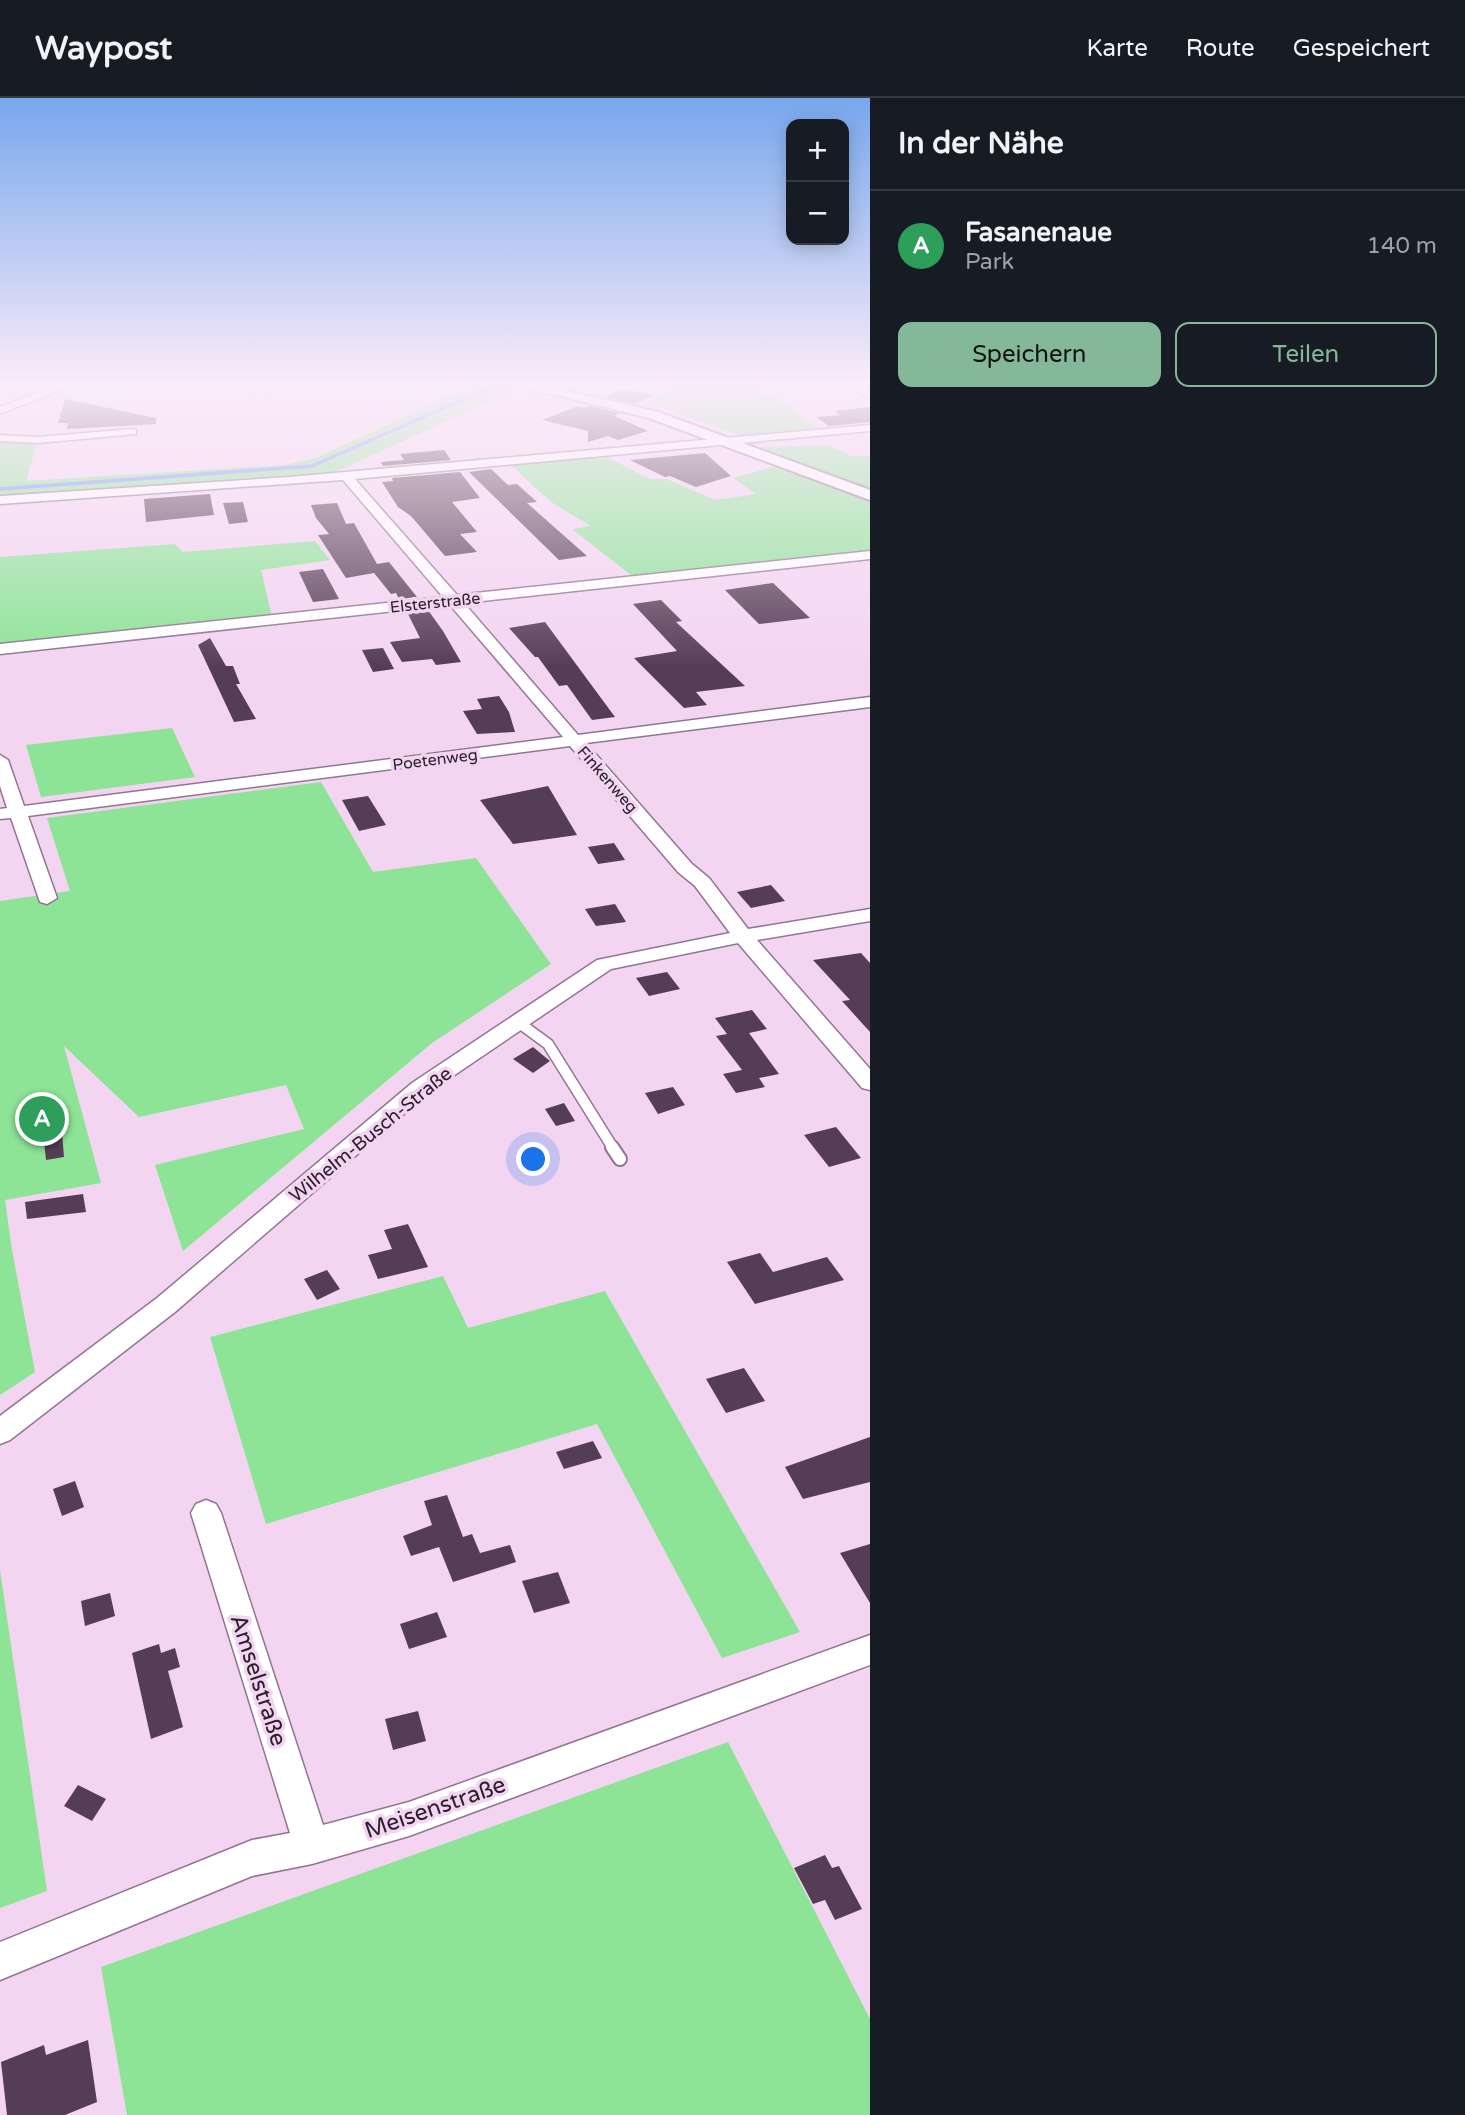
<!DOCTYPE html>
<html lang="de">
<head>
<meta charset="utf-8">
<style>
	:root { --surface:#171b24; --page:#20242c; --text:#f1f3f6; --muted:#9ea1a6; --line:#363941; --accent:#85b898 }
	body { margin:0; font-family:"Varela Round",sans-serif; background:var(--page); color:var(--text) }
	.controls { position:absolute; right:21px; top:21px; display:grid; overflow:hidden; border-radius:14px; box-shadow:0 4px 18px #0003 }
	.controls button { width:63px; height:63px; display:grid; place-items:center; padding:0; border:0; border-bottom:2px solid var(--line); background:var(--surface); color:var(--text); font:35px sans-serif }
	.you { position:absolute; left:534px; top:1062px; width:24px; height:24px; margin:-18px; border:5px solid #fff; border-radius:50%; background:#1a73e8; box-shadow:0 0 0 10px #1a73e833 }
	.badge { display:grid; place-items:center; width:46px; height:46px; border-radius:50%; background:var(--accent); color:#fff; font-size:23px; font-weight:700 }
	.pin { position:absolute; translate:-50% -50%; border:4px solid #fff; box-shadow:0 2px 7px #0006 }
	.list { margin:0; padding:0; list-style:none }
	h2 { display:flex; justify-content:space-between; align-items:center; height:91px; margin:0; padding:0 28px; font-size:30px }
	h2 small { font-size:23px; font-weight:400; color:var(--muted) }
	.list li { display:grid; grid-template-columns:46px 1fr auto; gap:21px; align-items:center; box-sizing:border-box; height:112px; padding:0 28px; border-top:2px solid var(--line) }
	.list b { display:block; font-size:26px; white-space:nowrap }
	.list p { margin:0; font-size:23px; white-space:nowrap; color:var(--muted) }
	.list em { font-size:23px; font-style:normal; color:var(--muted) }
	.actions { display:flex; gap:14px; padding:21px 28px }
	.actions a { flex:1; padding:16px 0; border:2px solid var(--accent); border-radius:14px; text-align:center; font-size:24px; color:var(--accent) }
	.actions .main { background:var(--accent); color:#111 }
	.map { position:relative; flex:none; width:870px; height:2017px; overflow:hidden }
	header { display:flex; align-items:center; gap:42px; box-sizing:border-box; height:98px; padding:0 35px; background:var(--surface); border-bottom:2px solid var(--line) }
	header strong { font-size:33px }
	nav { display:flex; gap:38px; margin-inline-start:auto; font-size:24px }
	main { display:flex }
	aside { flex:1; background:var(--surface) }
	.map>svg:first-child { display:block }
	.green { fill:#8de496 }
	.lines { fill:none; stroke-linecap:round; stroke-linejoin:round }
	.stream { stroke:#6d93f5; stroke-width:3.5 }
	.building { fill:#563d56 }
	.service-far2-casing { stroke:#927691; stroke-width:7 }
	.service-far1-casing { stroke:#927691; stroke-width:13 }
	.service-casing { stroke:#927691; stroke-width:16 }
	.minor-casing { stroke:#927691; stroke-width:3 }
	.tertiary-casing { stroke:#927691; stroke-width:4 }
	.service-far2 { stroke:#fff; stroke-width:5 }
	.service-far1 { stroke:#fff; stroke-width:10 }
	.service { stroke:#fff; stroke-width:12 }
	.minor { fill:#fff; fill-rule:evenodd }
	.tertiary { fill:#fff; fill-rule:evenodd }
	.labels { text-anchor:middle; stroke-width:7; stroke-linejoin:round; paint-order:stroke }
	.far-street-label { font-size:16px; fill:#2b202b; stroke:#f3d5f2 }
	.street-label { font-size:19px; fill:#2b202b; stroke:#f3d5f2 }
	.near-street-label { font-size:23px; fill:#2b202b; stroke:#f3d5f2 }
</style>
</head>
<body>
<header>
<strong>Waypost</strong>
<nav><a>Karte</a><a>Route</a><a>Gespeichert</a></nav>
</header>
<main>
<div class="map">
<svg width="870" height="2017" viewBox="0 0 870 2017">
	<rect width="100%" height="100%" fill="#f3d5f2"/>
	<!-- green -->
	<g class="green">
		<polygon points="475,286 494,286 517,291 329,377 0,400 0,342 38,342 26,383 285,367 316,360"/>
		<polygon points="679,286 762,286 765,288 758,290 768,299 776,299 818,330 739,337 648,305"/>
		<polygon points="828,347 851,358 870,358 870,454 636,481 572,431 591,428 551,404 506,363 599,355 650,381 667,381 715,402 756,396 733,380 777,368 762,349"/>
		<polygon points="315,443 330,462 261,472 272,519 0,548 0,459 175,446 183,454"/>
		<polygon points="172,630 195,679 41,699 26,647"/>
		<polygon points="321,684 373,774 476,760 551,866 432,945 183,1153 155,1067 304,1031 286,987 139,1019 64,948 101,1085 5,1102 12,1152 35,1274 0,1297 0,803 70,793 47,720"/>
		<polygon points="443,1178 468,1230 605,1193 800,1534 722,1560 597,1326 266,1426 210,1239"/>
		<polygon points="0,1472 47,1793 0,1810"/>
		<polygon points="728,1644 870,1921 870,2017 127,2017 101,1869"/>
	</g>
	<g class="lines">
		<!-- stream -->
		<polyline class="stream" points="0,391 312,368 494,288"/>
	</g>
	<!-- building -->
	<g class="building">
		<polygon points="621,291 624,291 653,297 635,306 605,299"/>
		<polygon points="65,301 156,320 156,326 67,331 68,325 58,325"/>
		<polygon points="578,308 584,310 589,308 619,315 614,318 648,333 618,342 608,338 588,344 588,333 542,322"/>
		<polygon points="870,309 870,324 829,328 816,319 840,317 835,313"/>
		<polygon points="444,352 451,362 383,368 381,364 404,362 400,356"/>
		<polygon points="705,355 731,378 696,389 670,378 665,379 630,362"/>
		<polygon points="491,371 508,387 517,386 537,404 527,405 587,458 559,462 469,374"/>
		<polygon points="460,374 480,400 452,404 477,434 460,436 477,454 445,458 411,418 398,409 382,384 393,383 392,380"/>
		<polygon points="210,396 214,417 146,424 144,401"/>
		<polygon points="243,404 248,424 229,426 223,405"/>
		<polygon points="337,405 346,426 354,425 377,466 389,464 417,499 399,501 396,495 391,496 374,475 346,480 318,437 329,436 316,420 311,407"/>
		<polygon points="323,471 339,501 313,504 299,474"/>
		<polygon points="773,485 791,502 810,520 759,526 725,492"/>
		<polygon points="661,502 682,523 676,524 745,588 696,594 707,607 684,610 634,560 677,553 633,506"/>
		<polygon points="428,512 443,533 461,564 436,567 432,561 402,564 390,544 420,540 407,514"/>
		<polygon points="545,524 615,619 592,622 567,587 559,588 538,559 535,559 509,530"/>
		<polygon points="210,540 226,568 233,568 240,586 236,586 256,621 234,624 198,547"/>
		<polygon points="383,550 394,571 373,574 362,552"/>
		<polygon points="499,598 509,614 515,634 477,636 463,613 482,611 477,601"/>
		<polygon points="548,688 577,737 513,746 480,702"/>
		<polygon points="368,698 386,727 359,733 342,702"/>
		<polygon points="614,745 625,762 598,766 588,749"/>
		<polygon points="771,787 785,803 751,810 737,794"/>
		<polygon points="615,806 626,824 596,828 585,811"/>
		<polygon points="861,855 870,865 870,934 842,903 850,902 813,862"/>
		<polygon points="667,874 680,891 649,898 636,880"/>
		<polygon points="752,912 767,931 749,935 779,976 759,980 765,989 736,995 723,976 742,972 716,938 727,936 715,920"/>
		<polygon points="533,949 550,963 533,975 513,961"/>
		<polygon points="673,989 685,1007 658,1016 645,995"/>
		<polygon points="564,1005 575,1023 556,1028 545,1011"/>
		<polygon points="60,1011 64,1059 46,1062 41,1014"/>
		<polygon points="836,1029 861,1060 829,1069 804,1037"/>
		<polygon points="83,1096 86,1114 27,1121 25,1104"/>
		<polygon points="408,1126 428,1169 378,1181 368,1157 392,1151 384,1132"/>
		<polygon points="760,1155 773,1174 827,1159 844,1182 755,1206 727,1164"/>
		<polygon points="327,1172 340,1191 317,1202 304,1181"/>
		<polygon points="744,1270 765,1303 726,1315 706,1281"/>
		<polygon points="870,1339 870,1384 803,1401 785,1369"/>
		<polygon points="593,1343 602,1360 564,1371 556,1354"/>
		<polygon points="75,1383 84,1409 62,1418 53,1391"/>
		<polygon points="447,1397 463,1439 472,1436 480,1455 510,1447 516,1464 453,1484 439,1449 411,1458 403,1438 432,1427 424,1403"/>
		<polygon points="870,1446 870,1505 840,1455"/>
		<polygon points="558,1474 570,1505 534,1515 522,1483"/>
		<polygon points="110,1495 115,1518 85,1528 81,1503"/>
		<polygon points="437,1514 447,1539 409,1551 400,1526"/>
		<polygon points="159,1546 161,1555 175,1550 180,1569 168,1573 183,1629 151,1641 132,1555"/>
		<polygon points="418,1613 426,1643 393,1652 385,1621"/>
		<polygon points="78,1687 106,1701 92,1723 64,1708"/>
		<polygon points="825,1757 832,1770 839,1768 862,1811 835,1822 825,1802 813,1806 794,1770"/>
		<polygon points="88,1942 97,2004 65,2017 7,2017 1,1964 44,1947 46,1957"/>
	</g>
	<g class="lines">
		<!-- service-far2 casing -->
		<g class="service-far2-casing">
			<polyline id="service-far2" points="268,291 281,286"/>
		</g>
		<!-- service-far1 casing -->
		<g class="service-far1-casing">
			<polyline id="service-far1" points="518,924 548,946 613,1050"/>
		</g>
		<!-- service casing -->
		<g class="service-casing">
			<polyline id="service" points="612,1049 620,1061"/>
		</g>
		<!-- minor casing -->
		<g class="minor-casing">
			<g id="minor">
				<polygon points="59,286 75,286 0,316 0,309"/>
				<polygon points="846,286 859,286 870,293 870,301"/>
				<polygon points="870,327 870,333 355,381 457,497 870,453 870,461 464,505 578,637 870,599 870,609 586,645 692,766 709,780 748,831 870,811 870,823 757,842 870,971 870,992 862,990 738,845 611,871 428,995 175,1214 10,1342 0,1346 0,1318 157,1200 412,985 597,862 730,835 695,788 678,774 570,648 28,718 57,800 47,806 40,804 11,720 0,721 0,711 7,710 0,688 0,657 8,662 24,708 563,639 450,507 0,556 0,546 443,499 343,382 0,406 0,398 289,379"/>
				<polygon points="132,331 136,332 136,336 38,345 0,343 0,337 38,339"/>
				<polygon points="206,1402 216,1406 221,1415 323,1727 409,1704 870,1537 870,1567 409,1738 312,1766 252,1778 0,1882 0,1844 252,1742 290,1735 191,1415 196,1406"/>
			</g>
		</g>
		<!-- tertiary casing -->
		<g class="tertiary-casing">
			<polygon id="tertiary" points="512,286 537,286 658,314 870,392 870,402 649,320"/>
		</g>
		<!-- service-far2 -->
		<use href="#service-far2" class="service-far2"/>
		<!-- service-far1 -->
		<use href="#service-far1" class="service-far1"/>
		<!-- service -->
		<use href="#service" class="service"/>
		<!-- minor -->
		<use href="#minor" class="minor"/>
		<!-- tertiary -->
		<use href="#tertiary" class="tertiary"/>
	</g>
	<!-- sky -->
	<linearGradient id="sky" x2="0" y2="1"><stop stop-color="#77a7ed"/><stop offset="0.5" stop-color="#faecf9"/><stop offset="1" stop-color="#faecf9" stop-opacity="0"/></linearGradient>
	<rect width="870" height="569" fill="url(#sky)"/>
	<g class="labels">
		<!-- far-street labels -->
		<g class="far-street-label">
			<text transform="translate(435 504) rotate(-6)" y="6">Elsterstraße</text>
			<text transform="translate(435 661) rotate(-7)" y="6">Poetenweg</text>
			<text transform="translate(608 681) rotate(49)" y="6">Finkenweg</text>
		</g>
		<!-- street labels -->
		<g class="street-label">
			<text transform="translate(370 1036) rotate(-39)" y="7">Wilhelm-Busch-Straße</text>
		</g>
		<!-- near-street labels -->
		<g class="near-street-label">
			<text transform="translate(259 1582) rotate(72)" y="8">Amselstraße</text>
			<text transform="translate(435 1709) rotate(-19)" y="8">Meisenstraße</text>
		</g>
	</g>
</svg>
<div class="controls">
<button>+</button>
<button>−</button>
</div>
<div class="you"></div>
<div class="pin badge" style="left:42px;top:1021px;background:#2e9e5b">A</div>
</div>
<aside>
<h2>In der Nähe<small></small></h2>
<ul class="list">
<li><span class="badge" style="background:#2e9e5b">A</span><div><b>Fasanenaue</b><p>Park</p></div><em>140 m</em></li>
</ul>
<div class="actions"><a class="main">Speichern</a><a>Teilen</a></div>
</aside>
</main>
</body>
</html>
